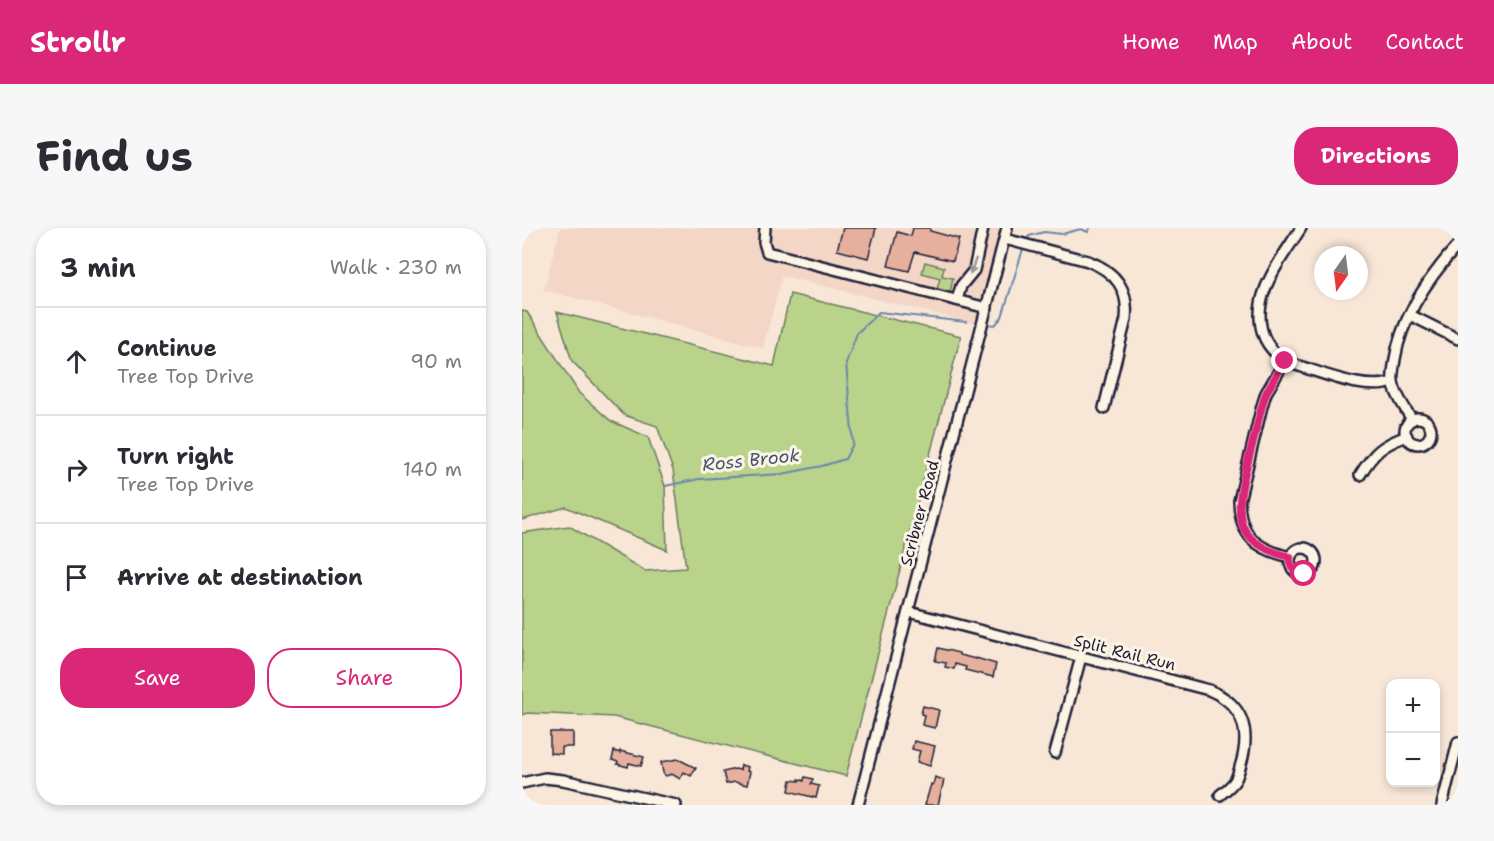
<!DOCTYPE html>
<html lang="en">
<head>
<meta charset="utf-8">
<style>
	:root { --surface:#fff; --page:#f7f7f7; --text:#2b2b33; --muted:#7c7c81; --line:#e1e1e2; --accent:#db2777 }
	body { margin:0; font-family:"Shantell Sans",sans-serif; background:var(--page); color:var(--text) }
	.controls { position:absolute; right:18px; bottom:18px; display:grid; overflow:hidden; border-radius:12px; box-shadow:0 3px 9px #0003 }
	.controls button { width:54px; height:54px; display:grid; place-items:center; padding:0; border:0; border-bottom:2px solid var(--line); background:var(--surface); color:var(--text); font:30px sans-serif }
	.compass { position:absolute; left:792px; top:18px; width:54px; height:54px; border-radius:50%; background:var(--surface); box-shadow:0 3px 9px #0003; rotate:194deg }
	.stop { position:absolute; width:18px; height:18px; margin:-14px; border:4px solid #db2777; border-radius:50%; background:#fff }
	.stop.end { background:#db2777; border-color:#fff; box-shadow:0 2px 6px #0008 }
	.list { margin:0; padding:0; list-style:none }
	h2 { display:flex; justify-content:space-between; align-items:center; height:78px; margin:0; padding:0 24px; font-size:26px }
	h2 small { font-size:20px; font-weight:400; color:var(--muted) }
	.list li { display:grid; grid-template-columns:39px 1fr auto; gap:18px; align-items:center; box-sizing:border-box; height:108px; padding:0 24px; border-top:2px solid var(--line) }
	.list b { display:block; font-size:22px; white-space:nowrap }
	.list p { margin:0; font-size:20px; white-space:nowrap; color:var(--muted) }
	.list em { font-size:20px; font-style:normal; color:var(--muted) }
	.actions { display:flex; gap:12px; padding:18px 24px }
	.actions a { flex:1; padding:14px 0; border:2px solid var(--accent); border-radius:24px; text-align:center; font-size:21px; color:var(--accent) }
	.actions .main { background:var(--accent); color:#fff }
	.icon { flex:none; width:33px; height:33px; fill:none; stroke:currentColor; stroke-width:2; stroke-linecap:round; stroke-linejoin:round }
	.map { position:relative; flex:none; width:936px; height:577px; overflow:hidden; border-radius:24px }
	header { display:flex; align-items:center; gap:36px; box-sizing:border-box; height:84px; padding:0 30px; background:var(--accent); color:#fff }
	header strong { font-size:28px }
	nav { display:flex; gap:33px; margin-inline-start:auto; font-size:21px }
	.intro { display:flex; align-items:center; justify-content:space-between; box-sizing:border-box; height:144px; padding:0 36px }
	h1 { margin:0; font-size:42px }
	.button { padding:15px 27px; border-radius:24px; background:var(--accent); color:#fff; font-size:21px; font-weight:700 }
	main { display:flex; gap:36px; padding:0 36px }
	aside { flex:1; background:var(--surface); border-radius:24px; box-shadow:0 3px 9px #0003 }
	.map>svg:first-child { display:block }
	.built { fill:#f3d6c6 }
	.green { fill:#b9d38a; stroke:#6e7a62; stroke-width:1.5 }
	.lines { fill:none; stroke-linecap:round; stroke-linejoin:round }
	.stream { stroke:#6986ab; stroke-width:2 }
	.building { fill:#e7b09d; stroke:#22223b; stroke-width:1.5 }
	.minor-casing { stroke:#22223b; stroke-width:14 }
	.minor { stroke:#fcf5e5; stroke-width:9 }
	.oneway { fill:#9a9698 }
	.route { stroke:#db2777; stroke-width:8 }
	.labels { text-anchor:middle; stroke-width:6; stroke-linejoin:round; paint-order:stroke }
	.street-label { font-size:16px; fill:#22223b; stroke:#fcf5e5 }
	.water-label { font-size:18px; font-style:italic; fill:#465473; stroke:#fcf5e5 }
</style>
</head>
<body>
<header>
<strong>Strollr</strong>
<nav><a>Home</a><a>Map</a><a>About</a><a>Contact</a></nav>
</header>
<div class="intro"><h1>Find us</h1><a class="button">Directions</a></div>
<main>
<aside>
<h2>3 min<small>Walk · 230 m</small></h2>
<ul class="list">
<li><svg class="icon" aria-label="ahead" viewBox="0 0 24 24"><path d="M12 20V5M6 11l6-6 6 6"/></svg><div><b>Continue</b><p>Tree Top Drive</p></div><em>90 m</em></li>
<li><svg class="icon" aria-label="right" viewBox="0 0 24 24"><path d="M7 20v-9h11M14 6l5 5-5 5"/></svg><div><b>Turn right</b><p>Tree Top Drive</p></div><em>140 m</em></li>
<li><svg class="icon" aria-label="arrive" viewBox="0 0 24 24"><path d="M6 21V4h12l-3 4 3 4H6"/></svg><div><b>Arrive at destination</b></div></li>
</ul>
<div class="actions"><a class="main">Save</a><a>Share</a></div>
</aside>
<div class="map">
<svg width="936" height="577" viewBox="0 0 936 577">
	<rect width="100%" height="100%" fill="#f8e7d7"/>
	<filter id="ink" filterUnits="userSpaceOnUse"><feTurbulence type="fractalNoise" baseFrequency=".0167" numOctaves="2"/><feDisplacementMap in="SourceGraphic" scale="12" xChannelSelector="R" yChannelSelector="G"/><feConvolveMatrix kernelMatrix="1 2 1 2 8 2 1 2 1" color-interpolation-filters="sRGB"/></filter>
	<g filter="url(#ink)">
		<!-- built -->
		<polygon class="built" points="38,0 479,0 455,96 260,48 241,120 22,62"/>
		<!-- green -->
		<g class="green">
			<polygon points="403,34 422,39 420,48 431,50 428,65 415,61 418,50 400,45"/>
			<polygon points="268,66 439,108 324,548 92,489 5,485 0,487 0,305 47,298 123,343 164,340 151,242 135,198 102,187 50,133 35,84 252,138"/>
			<polygon points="0,83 5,84 57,165 89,193 126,209 143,258 145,322 44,279 0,292"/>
		</g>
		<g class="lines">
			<!-- stream -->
			<g class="stream">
				<polyline points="505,12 507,8 522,4 540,6 559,1 566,4 568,0"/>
				<polyline points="466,96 473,97 480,89 502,18"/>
				<polyline points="143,258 177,251 260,246 300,238 323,231 331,216 324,135 335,105 357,84 444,94"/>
			</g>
		</g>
		<!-- building -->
		<g class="building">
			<polygon points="321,0 354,0 346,30 315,22"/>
			<polygon points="391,0 408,0 408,3 437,11 431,33 393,24 387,43 366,38 375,4 389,8"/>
			<polygon points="416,420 437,425 437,427 454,431 454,430 474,436 471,449 443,442 444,439 433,436 432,441 423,439 424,435 413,433"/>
			<polygon points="401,478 417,482 413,500 400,497 402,487 399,486"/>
			<polygon points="28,504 51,504 51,519 40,519 40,526 28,525"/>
			<polygon points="392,513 413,518 408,538 395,534 398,523 390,521"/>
			<polygon points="92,523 98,525 98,523 122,529 119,538 107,535 106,539 95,536 96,534 90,532"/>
			<polygon points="156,531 174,540 169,548 162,544 158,551 150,546 144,548 141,545 139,534"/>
			<polygon points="219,537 226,539 225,543 228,544 225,557 213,554 204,556 201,544 213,541 218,542"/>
			<polygon points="283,549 291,551 289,556 297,558 294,570 267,563 269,552 277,553 277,551 282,553"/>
			<polygon points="413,549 422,552 416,577 403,577 409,556 411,557"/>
		</g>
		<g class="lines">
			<!-- minor casing -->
			<g class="minor-casing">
				<g id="minor">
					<polyline points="243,0 242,14 245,24 465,80"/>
					<path d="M779,0C759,32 725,71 743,111C750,125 760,132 774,137C801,145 844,164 871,154"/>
					<path d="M483,11L566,33C594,44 607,61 604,91L582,180"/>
					<polyline points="435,72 439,58 452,42 461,0"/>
					<polyline points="888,87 936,111"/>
					<path d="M763,133L744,165L740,178L717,273C718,309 735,321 768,329"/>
					<circle cx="896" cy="203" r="13"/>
					<path d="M890,192C884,181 873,167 871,154C870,147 872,138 873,131C880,87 907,49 936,17"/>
					<path d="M838,247C852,224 860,217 885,208"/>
					<circle cx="781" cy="333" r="13"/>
					<path d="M387,384L687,462C721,476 729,502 719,536C717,542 716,549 712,554C708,559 703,563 698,567"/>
					<polyline points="533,525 559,429"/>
					<polyline points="0,555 23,550 41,552 154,577"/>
					<polyline points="336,577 485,0"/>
					<polyline points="920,577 936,514"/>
				</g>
			</g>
			<!-- minor -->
			<use href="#minor" class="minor"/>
		</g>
		<!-- one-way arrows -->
		<defs><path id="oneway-solid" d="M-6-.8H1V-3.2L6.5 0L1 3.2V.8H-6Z" transform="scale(1.5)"/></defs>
		<use class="oneway" href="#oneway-solid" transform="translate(451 38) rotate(111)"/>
	</g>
	<g class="lines" filter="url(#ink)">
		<!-- route -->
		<path class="route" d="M763,133L744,165L740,178C735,197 730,217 725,237C712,287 711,315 768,329C767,339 772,345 782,346"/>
	</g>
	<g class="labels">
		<!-- street labels -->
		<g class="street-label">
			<text transform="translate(397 285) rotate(-75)" y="6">Scribner Road</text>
			<text transform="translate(603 424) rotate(14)" y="6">Split Rail Run</text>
		</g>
		<!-- water labels -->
		<g class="water-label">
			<text transform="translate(229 232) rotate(-6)" y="6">Ross Brook</text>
		</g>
	</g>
</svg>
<div class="controls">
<button>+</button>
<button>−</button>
</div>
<svg class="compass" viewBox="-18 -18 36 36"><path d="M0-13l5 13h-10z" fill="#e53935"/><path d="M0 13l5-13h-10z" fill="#7c7c81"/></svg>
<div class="stop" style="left:782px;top:346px"></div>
<div class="stop end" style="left:763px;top:133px"></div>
</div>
</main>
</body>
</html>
